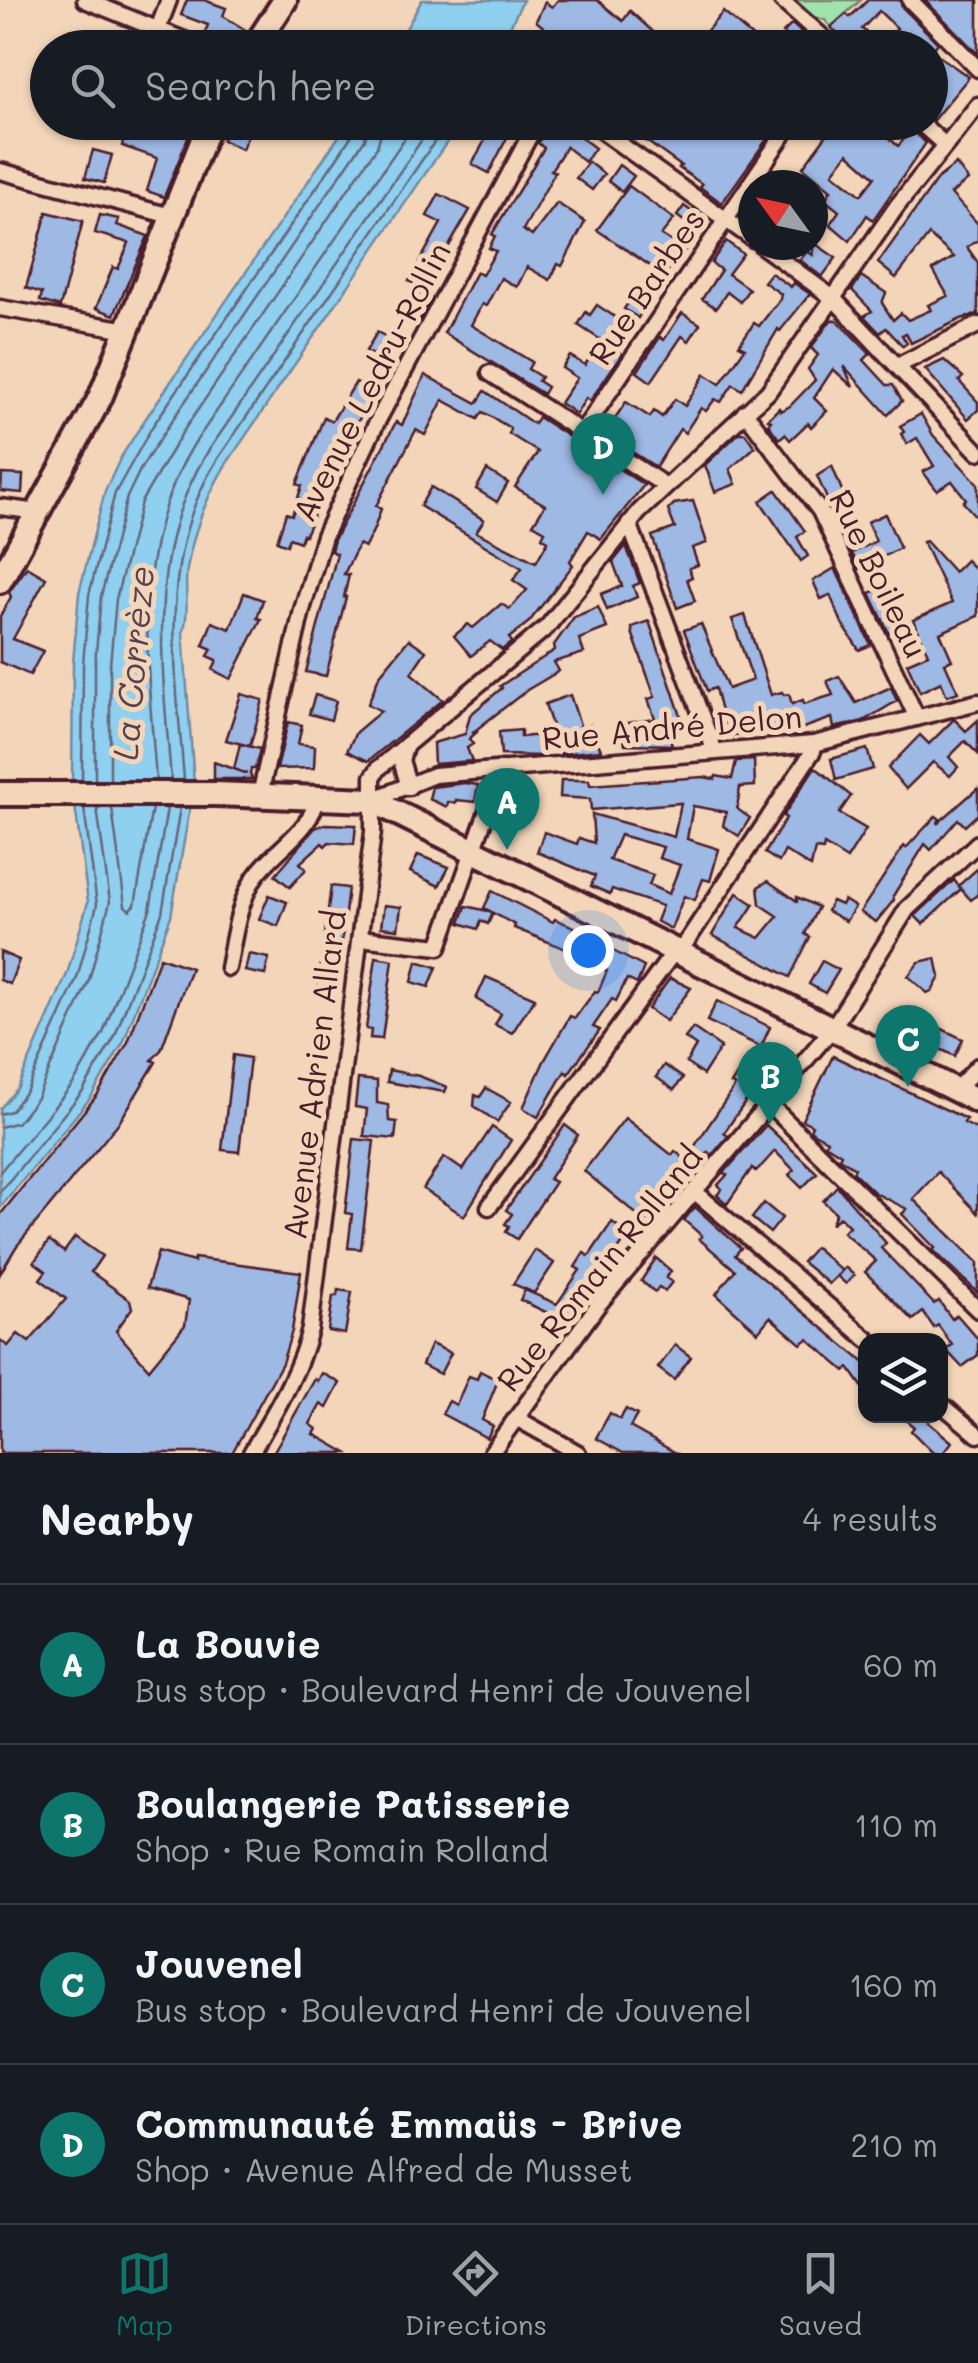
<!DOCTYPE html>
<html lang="en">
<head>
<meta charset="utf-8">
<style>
	:root { --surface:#171b24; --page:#20242c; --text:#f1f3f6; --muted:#9ea1a6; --line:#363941; --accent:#0f766e }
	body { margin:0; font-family:Mali,sans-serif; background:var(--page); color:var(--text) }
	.controls { position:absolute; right:30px; bottom:30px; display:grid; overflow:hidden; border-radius:20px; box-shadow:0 2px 8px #0004 }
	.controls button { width:90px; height:90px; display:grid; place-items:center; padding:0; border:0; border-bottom:2px solid var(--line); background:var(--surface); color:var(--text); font:50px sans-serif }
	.compass { position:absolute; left:738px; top:170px; width:90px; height:90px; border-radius:50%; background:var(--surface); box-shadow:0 2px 8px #0004; rotate:303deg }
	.you { position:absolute; left:588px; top:950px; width:35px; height:35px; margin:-25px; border:8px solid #fff; border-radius:50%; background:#1a73e8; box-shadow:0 0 0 15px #1a73e833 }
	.badge { display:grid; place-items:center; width:65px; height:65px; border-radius:50%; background:var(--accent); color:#fff; font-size:32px; font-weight:700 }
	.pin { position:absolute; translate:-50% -82px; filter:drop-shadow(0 2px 5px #0008) }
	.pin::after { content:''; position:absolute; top:52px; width:35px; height:30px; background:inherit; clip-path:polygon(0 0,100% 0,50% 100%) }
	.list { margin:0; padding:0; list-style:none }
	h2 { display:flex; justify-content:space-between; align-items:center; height:130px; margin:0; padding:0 40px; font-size:42px }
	h2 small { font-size:32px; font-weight:400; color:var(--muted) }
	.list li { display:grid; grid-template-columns:65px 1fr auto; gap:30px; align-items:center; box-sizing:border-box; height:160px; padding:0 40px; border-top:2px solid var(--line) }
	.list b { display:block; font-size:38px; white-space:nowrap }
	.list p { margin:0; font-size:32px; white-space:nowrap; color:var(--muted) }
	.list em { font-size:32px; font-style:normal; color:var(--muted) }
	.icon { flex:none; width:55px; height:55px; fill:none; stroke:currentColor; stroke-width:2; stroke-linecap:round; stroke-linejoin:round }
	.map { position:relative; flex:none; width:978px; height:1453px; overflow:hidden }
	.search { position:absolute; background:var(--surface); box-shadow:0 2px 8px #0004; left:30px; right:30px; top:30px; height:110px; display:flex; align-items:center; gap:25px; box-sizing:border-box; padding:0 35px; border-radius:55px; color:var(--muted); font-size:38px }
	.sheet { height:770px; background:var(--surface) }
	nav { display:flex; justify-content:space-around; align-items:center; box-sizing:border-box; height:140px; border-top:2px solid var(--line); background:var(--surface); font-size:28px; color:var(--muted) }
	nav a { display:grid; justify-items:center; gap:5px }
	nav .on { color:var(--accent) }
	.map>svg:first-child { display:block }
	.green { fill:#a0e3ad; stroke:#75816c; stroke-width:2.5 }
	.water { fill:#8fd0f0; stroke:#7389a1; stroke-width:2.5 }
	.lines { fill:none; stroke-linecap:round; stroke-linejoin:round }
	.shore { stroke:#66667a; stroke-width:2.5 }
	.building { fill:#9fb9e5; stroke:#4a1f2b; stroke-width:2.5; fill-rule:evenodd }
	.minor-casing { stroke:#4a1f2b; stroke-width:21 }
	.primary-casing { stroke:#4a1f2b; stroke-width:30 }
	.minor { stroke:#f3d6ba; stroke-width:14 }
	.primary { stroke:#f3d6ba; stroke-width:22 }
	.labels { text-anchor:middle; stroke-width:10; stroke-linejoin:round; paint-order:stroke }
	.street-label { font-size:32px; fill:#4a1f2b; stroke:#f3d6ba }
	.water-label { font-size:35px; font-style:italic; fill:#584252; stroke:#f3d6ba }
</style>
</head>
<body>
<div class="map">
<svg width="978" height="1453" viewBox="0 0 978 1453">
	<rect width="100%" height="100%" fill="#f3d6ba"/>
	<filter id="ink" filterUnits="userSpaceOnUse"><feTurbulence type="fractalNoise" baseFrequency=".01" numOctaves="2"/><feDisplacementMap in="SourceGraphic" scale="20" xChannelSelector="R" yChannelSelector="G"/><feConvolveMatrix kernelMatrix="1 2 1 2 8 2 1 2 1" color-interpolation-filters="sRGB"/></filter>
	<g filter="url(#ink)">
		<!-- green -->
		<polygon class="green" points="789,0 861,0 831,27 825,20 804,14"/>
		<!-- water -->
		<g class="water">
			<polygon points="422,0 523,0 500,47 396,47"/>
			<path d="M348,123H460L225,466C206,498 193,532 187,569C184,589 190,613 183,632L194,784L171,916L123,1043L91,1097L0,1208V1109L18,1087L67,974L88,902L72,783L73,663L79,593L105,491L121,457L146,418Z"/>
		</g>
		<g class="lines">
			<!-- shore -->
			<g class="shore">
				<polyline points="82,780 83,664 89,595 115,493 152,427 339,155 355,130 356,122"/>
				<polyline points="95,780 95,664 101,596 127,497 141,468 169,425 365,139 369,122"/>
				<polyline points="110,780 110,665 116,599 141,502 182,433 377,147 384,122"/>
				<path d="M156,780C148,666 130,547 194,444L416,122"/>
				<path d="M171,780C163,669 144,553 207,453L434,122"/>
				<path d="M184,780C176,672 156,557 217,460L448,122"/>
				<polyline points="112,808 125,906 130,910 135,905 152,808"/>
				<polyline points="0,1114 11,1111 27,1090 77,978 97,905 84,808"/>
				<polyline points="0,1127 18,1122 37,1098 89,980 110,902 97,808"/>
				<polyline points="0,1172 73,1084 103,1033 150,910 167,808"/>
				<polyline points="0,1192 83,1091 114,1038 162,913 180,808"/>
			</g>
		</g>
		<!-- building -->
		<g class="building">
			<polygon points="187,0 204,0 226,8 223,16 247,31 239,47 204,34 208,25 181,15"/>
			<polygon points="558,0 597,0 623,21 630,11 671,48 612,48 605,43 601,48 569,48 536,21 545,2 552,7"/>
			<path d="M868,0H900L902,7L938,43L934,48H851L831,27L846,14L850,17ZM879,11L897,28L881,45L862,29Z"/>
			<polygon points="925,0 978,0 978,54 971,47"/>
			<polygon points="723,12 755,39 749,48 692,48"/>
			<polygon points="792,24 811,41 805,48 799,48 783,33"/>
			<polygon points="930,50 969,77 933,120 930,118 930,93 942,80 930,71"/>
			<polygon points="128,122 173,122 191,130 164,197 147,191 157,158 122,146"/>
			<polygon points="231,122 250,130 242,149 222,140"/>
			<polygon points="495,122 515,122 489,173 472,164"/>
			<polygon points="555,122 560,122 595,148 585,162 566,147 551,170 555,172 523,230 532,236 557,203 585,222 562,266 558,264 550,280 527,267 517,287 501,278 486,306 482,304 471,325 532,362 528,369 541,377 538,381 547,387 543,394 444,333 476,272 482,275 496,251 489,248 495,236 492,234 544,148 538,143 545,130 548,132"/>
			<polygon points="620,122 672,122 679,128 683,122 779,122 722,203 700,187 702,184 679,168 681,166"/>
			<path d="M817,122H834L844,129L849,122H888L881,131L898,146L912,130L926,143L873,220L867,215L850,241L830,224L839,211L825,200L831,190L803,167L828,133ZM848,153L875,177L861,195L833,173Z"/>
			<polygon points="93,150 112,155 104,183 85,178"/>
			<polygon points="588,162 604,174 592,190 576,178"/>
			<polygon points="956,164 968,180 951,194 978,224 978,240 967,247 978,263 978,314 961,319 911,343 906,333 902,335 907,343 903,346 886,328 880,333 864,316 872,311 852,290 861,276 886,293 882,303 893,320 901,313 908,320 931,310 928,305 948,296 933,270 954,257 929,235 896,278 878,263 938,178"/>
			<polygon points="619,165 634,176 622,192 608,181"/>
			<polygon points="629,186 674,219 661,235 685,250 664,275 597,230"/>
			<polygon points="439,194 470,210 424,289 409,281 441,223 427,216"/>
			<polygon points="684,206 708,223 700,233 677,216"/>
			<polygon points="47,212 83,221 60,307 40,301 42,293 26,288"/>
			<polygon points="100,215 119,219 117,225 148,236 114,315 96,308 113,267 118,269 129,243 95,233"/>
			<polygon points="726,241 743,254 728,274 749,289 740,302 727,292 716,308 702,299 721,270 711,263"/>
			<polygon points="813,242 836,258 822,277 800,260 807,251 813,255"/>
			<polygon points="771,273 791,287 794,283 810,294 780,331 778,329 742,390 733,384 721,402 715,399 706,411 701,408 685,433 680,429 656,467 629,450 634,443 609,427 626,402 650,417 654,411 662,417 675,399 685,406 705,374 720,384 745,348 739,345 754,323 759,326 780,299 781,294 764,282"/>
			<polygon points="640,285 652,293 638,318 624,309"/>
			<polygon points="415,289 431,298 416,326 404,318"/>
			<polygon points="597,305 624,323 609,345 622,354 590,401 586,398 576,414 560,403 577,378 562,368 570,356 585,365 601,340 578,325 586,312 590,315"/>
			<polygon points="682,313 700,324 689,341 682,336 651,382 637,372 660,337 664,340"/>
			<polygon points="831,320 837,320 870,354 864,360 887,385 893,385 902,401 888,415 844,366 853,387 833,369 814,398 827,411 811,427 808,423 790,440 785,434 779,439 768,424 771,421 768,419 779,408 781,411 790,406 815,380 808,369 818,355 811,348"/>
			<polygon points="377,332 396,342 385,361 366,351"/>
			<polygon points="944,360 963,377 959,381 978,402 978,410 968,419 925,369"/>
			<polygon points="425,375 477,403 485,391 534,424 538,417 644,485 601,539 588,531 570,561 573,565 529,622 509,638 512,642 502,650 490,641 471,656 454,636 468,624 473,628 501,604 510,609 527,590 513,580 522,568 420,506 431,487 484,520 476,532 536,562 548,541 542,537 545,531 533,524 545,505 515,487 538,452 509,434 510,428 483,412 478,419 443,400 425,435 416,430 376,506 381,509 374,529 365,547 359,544 344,574 349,575 344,597 346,597 326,676 306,672 337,554 331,551 334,540 396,422 402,425"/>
			<polygon points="356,382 375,393 352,431 346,428 334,447 323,473 330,477 305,535 303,534 300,542 289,538 287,545 277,541 286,513 292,515 302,486 297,484 324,417 332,421"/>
			<polygon points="921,414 933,435 978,484 978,519 963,502 966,499 952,481 937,490 923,472 934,466 917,438 907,444 901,434 904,432 900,426"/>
			<polygon points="739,433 745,433 755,447 730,469 736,484 715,492 705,465"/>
			<polygon points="832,466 856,525 841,531 817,476"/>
			<polygon points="487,470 508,483 497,502 476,489"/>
			<polygon points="2,474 23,475 22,493 1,491"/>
			<polygon points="776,490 805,531 797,537 808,556 801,561 760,501"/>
			<polygon points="693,501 707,543 692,548 698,565 689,568 692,577 687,579 695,601 677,608 652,536 675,528 668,510 674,504"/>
			<polygon points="885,514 900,548 859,569 852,553 876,541 867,522"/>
			<polygon points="926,541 954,572 966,560 978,572 978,616 940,633 952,660 945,663 958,692 947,696 941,682 920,692 907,663 928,654 913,620 952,603 923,542"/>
			<polygon points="626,546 640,583 633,586 637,597 607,610 601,594 622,586 613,562"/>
			<polygon points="27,567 46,578 13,639 43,651 30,675 0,662 0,616 11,597 9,592"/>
			<polygon points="835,568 871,645 859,650 842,623 830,595 821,599 813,581"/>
			<polygon points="884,587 902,626 889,633 870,593"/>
			<polygon points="244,593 263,600 257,618 261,619 231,679 213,670 217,660 208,656 212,649 203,645 212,622 230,629"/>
			<polygon points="598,607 607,628 579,639 584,653 554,662 559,671 527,690 472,733 478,731 469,739 473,744 467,748 472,761 434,764 433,743 465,734 470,715 502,688 500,686 555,650 554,645 574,617"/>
			<polygon points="745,615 771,695 782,692 784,695 789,694 792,704 803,700 804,704 833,695 827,681 839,676 856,703 891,687 897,701 863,721 834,728 832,718 800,729 799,725 778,732 776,728 727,736 715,688 707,691 684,630 701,624 728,689 753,680 732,619"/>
			<polygon points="649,621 682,719 666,724 672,745 625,744 620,724 655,719 648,699 655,697 632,632 632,627"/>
			<polygon points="409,639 426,651 411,673 443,700 368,761 347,751 356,732 381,711 368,704 379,676"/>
			<polygon points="241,694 263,700 250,746 226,740"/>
			<polygon points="315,695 336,701 331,720 309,714"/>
			<polygon points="570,695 581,728 590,725 601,750 561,754 545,704"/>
			<polygon points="954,719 966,731 978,720 978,754 965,741 949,757 958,767 950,776 933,762 906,789 888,768 920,735 929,744"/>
			<polygon points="288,722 302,725 298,744 315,746 314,768 277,769"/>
			<polygon points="521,730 521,737 541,735 542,756 501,755 499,732"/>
			<polygon points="240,744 260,749 255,769 251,769 250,775 253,779 214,779 214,762 247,774 234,769"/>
			<polygon points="867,749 873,769 836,780 831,759"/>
			<path d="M754,760L755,786L740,787L737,809L750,818L739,836L723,826L726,812L693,806L687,839L719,849L710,881L703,879L695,900L684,896L671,929L656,921L662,906L612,889L610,894L591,886L595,876L537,852L544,832L577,844L579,838L594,843L592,814L674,837L681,803L591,810L590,799L560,797L561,780H589L590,785L703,777L715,779L716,776L732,779L736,761ZM620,835L663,847L659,858L680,865L669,894L649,885L653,875L609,860Z"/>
			<polygon points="815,767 851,796 839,813 866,829 847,859 824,845 823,850 815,849 811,867 785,851 779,862 765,853 786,818 783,816"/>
			<polygon points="465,783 478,785 475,802 456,800 456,803 448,802 447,807 429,799 432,787"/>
			<polygon points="978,788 978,814 965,826 958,819 931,850 925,844 893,896 894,900 876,922 860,912 904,846 906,848 936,816 940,819 937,824"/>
			<polygon points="325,824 356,825 354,844 329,842 325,846 322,843 300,863 306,869 290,887 275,875 315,828"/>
			<polygon points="418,855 449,867 439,886 410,872"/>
			<polygon points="978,868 978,894 971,900 958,886"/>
			<polygon points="954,880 961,889 923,924 915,916"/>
			<polygon points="768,881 797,901 797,897 818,907 805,934 810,937 790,977 712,935 737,893 754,904 738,928 760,938 778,916 760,904 758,887"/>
			<polygon points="331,886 348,888 336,990 318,987"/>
			<polygon points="492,891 553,922 555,919 574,927 573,930 644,967 637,984 627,979 616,1001 612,999 593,1027 600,1030 568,1074 565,1071 538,1117 523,1108 544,1061 570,1016 575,1018 595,991 598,992 607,971 570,954 571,951 514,928 515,925 493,913 488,924 481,921 478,929 460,923 466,906 492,912 484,908"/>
			<polygon points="269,895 287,902 278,926 259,919"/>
			<polygon points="844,900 855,907 846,921 827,911 832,901 841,905"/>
			<polygon points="384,905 401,907 398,929 381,927"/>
			<polygon points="0,952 19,960 10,984 0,980"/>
			<polygon points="249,954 269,958 265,975 245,971"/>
			<polygon points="160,957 191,968 161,1050 152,1060 156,1062 120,1121 16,1247 0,1274 0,1215 98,1094 128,1042"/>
			<polygon points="376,957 393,960 382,1039 370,1038 371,1030 366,1029"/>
			<polygon points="936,958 940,977 932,991 927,993 908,976 919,962"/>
			<polygon points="417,961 437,967 429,987 412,982"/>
			<polygon points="822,961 839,970 825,993 809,984"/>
			<polygon points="486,977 535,998 512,1033 495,1025 501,1014 476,999"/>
			<polygon points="670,978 691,988 666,1021 648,1009"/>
			<polygon points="717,1001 770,1027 761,1047 707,1021"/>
			<polygon points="936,1026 963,1039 955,1056 927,1043"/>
			<polygon points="693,1028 721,1047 703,1075 686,1063 696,1046 685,1038"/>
			<polygon points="233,1055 250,1058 239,1152 222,1150"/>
			<polygon points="833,1056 966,1119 964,1123 978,1130 978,1213 938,1172 913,1199 978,1263 978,1293 933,1250 935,1248 902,1214 907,1209 875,1193 853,1172 855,1168 839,1158 841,1154 825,1144 827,1140 814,1133 810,1130 812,1125 802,1120"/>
			<polygon points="744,1063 765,1077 754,1096 738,1087 748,1098 724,1133 728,1136 712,1155 708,1152 704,1157 692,1150 735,1086 731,1084"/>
			<polygon points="664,1065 683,1078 674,1090 656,1077"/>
			<polygon points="389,1070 419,1076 447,1087 445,1092 387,1082"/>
			<polygon points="358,1079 377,1081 377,1103 388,1105 389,1121 397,1122 395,1139 364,1136 367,1109 355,1107"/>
			<polygon points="486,1088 511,1102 497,1122 474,1106 475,1095 480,1097"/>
			<polygon points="625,1118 672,1155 675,1151 691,1164 646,1222 584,1171"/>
			<polygon points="565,1125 578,1135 549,1179 555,1182 517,1239 506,1232 509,1226 505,1224 512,1214 506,1210"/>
			<polygon points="766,1125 817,1173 802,1188 789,1175 794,1170 775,1151 756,1172 752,1168 727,1204 717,1195 722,1189 718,1185 727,1175 724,1173"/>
			<polygon points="492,1127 511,1140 464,1216 423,1189 444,1157 463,1170"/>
			<polygon points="354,1139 374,1141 361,1249 348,1248 352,1214 345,1213"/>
			<polygon points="837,1186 886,1243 881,1248 934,1304 939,1301 952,1319 957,1315 978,1339 978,1355 962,1367 946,1350 952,1345 938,1325 934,1328 923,1312 913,1320 865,1272 876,1261 843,1232 849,1226 840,1217 831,1224 836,1213 823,1201"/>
			<polygon points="764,1203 782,1218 770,1233 752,1218"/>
			<polygon points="695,1207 741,1248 735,1255 866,1364 866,1392 849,1368 845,1371 808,1339 801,1344 770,1317 758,1332 716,1294 735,1270 699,1239 702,1236 684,1220"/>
			<polygon points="612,1222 629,1234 607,1266 601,1262 577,1299 581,1301 576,1313 560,1334 544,1321 550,1314 520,1300 525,1290 557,1304 580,1270 575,1267 584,1253 589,1256"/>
			<polygon points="75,1237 102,1256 91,1272 130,1300 132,1308 116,1331 149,1369 185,1325 189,1300 147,1288 158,1252 194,1262 194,1258 301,1272 292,1331 282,1363 232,1453 0,1453 0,1340 8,1346 18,1334 29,1342 66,1299 40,1279 46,1271 34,1262 49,1241 64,1252"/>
			<polygon points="815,1247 842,1271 845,1267 854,1275 846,1284 837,1276 841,1272 829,1284 802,1262"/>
			<polygon points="535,1250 554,1263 534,1293 513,1284"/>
			<polygon points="656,1258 671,1271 666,1278 672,1282 665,1291 659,1287 655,1292 641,1281"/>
			<polygon points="338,1290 352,1292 345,1334 328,1331 333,1296 337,1296"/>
			<polygon points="431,1344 451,1353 440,1374 422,1365"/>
			<polygon points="675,1345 691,1357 674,1380 658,1368"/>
			<polygon points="480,1371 498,1380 482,1420 493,1426 487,1438 442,1414 449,1401 456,1405 469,1376 477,1379"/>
			<polygon points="322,1373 340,1383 327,1408 321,1404 310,1424 317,1429 314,1434 347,1453 273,1453 315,1379 318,1381"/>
			<polygon points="626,1409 637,1415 630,1427 676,1453 623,1453 596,1438 610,1413 620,1419"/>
			<polygon points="901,1416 933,1416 928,1422 952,1442 943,1453 933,1453 911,1431 914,1427"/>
		</g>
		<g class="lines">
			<!-- minor casing -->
			<g class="minor-casing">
				<g id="minor">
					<polyline points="85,0 204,48"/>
					<polyline points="781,0 835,48"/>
					<polyline points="910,0 978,69"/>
					<polyline points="158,29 169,0"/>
					<polyline points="589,122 753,239"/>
					<polyline points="919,122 944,144"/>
					<polyline points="0,171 171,216"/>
					<polyline points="761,245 833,298 978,452"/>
					<polyline points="0,308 128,330"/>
					<polyline points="897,366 978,325"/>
					<polyline points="490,373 666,486"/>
					<polyline points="745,412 820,511 917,718"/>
					<polyline points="582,432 792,122"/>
					<polyline points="0,507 38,512"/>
					<polyline points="629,523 715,752"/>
					<polyline points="406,745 401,760 409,787"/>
					<polyline points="260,795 302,610 324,536 376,424 537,122"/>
					<polyline points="372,800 434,775 814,744 978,702"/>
					<polyline points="360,938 439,947 502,769"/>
					<path d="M228,968C234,938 238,903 255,877C273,850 313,830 317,797"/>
					<polyline points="956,1090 978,1066"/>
					<polyline points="770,1105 978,1310"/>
					<polyline points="694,1191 868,1340"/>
					<polyline points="489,1207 668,960 685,944 813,751 814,744"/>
					<polyline points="940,1403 978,1435"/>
					<polyline points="516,1418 578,1453"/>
					<path d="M251,1453C274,1413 299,1374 310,1329L373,832V777L379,768L547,627L639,512L768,392L897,206L978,105"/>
					<polyline points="491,1453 598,1305 832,1029 907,909 978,843"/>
				</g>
			</g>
			<!-- primary casing -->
			<g class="primary-casing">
				<g id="primary">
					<polyline points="254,48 285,0"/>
					<polyline points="0,581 100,398 210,122"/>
					<polyline points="0,794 215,794 371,800 978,1101"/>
				</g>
			</g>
			<!-- minor -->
			<use href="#minor" class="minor"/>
			<!-- primary -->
			<use href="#primary" class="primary"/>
		</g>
	</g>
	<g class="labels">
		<!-- street labels -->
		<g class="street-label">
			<text transform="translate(647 287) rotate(-56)" y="11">Rue Barbes</text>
			<text transform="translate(372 382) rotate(-63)" y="11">Avenue Ledru-Rollin</text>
			<text transform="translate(878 574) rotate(64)" y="11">Rue Boileau</text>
			<text transform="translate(672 728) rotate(-5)" y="11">Rue André Delon</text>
			<text transform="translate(315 1075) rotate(-83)" y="11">Avenue Adrien Allard</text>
			<text transform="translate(600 1269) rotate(-51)" y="11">Rue Romain Rolland</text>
		</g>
		<!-- water labels -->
		<g class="water-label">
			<text transform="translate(134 663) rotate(-85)" y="12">La Corrèze</text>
		</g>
	</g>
</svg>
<div class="controls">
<button><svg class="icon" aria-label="layers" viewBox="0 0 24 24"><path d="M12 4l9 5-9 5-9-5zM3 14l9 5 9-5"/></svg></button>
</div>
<svg class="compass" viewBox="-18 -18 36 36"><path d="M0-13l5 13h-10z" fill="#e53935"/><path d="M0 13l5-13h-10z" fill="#9ea1a6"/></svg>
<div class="you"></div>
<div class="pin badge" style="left:507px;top:850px">A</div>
<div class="pin badge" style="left:770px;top:1124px">B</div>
<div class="pin badge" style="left:908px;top:1087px">C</div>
<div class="pin badge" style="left:603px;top:495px">D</div>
<div class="search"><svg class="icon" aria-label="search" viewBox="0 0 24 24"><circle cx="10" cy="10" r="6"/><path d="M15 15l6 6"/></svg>Search here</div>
</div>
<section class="sheet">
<h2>Nearby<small>4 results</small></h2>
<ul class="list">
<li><span class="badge">A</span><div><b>La Bouvie</b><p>Bus stop · Boulevard Henri de Jouvenel</p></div><em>60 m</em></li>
<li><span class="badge">B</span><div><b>Boulangerie Patisserie</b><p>Shop · Rue Romain Rolland</p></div><em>110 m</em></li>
<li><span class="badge">C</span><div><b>Jouvenel</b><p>Bus stop · Boulevard Henri de Jouvenel</p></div><em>160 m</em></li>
<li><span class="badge">D</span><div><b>Communauté Emmaüs - Brive</b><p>Shop · Avenue Alfred de Musset</p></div><em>210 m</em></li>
</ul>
</section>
<nav>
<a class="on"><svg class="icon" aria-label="map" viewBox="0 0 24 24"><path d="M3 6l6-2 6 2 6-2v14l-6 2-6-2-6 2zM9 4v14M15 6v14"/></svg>Map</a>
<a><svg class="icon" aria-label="directions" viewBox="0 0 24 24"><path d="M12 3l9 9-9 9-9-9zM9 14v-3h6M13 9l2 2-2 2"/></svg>Directions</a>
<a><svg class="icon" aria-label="saved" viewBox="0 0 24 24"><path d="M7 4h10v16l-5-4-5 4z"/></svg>Saved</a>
</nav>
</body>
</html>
